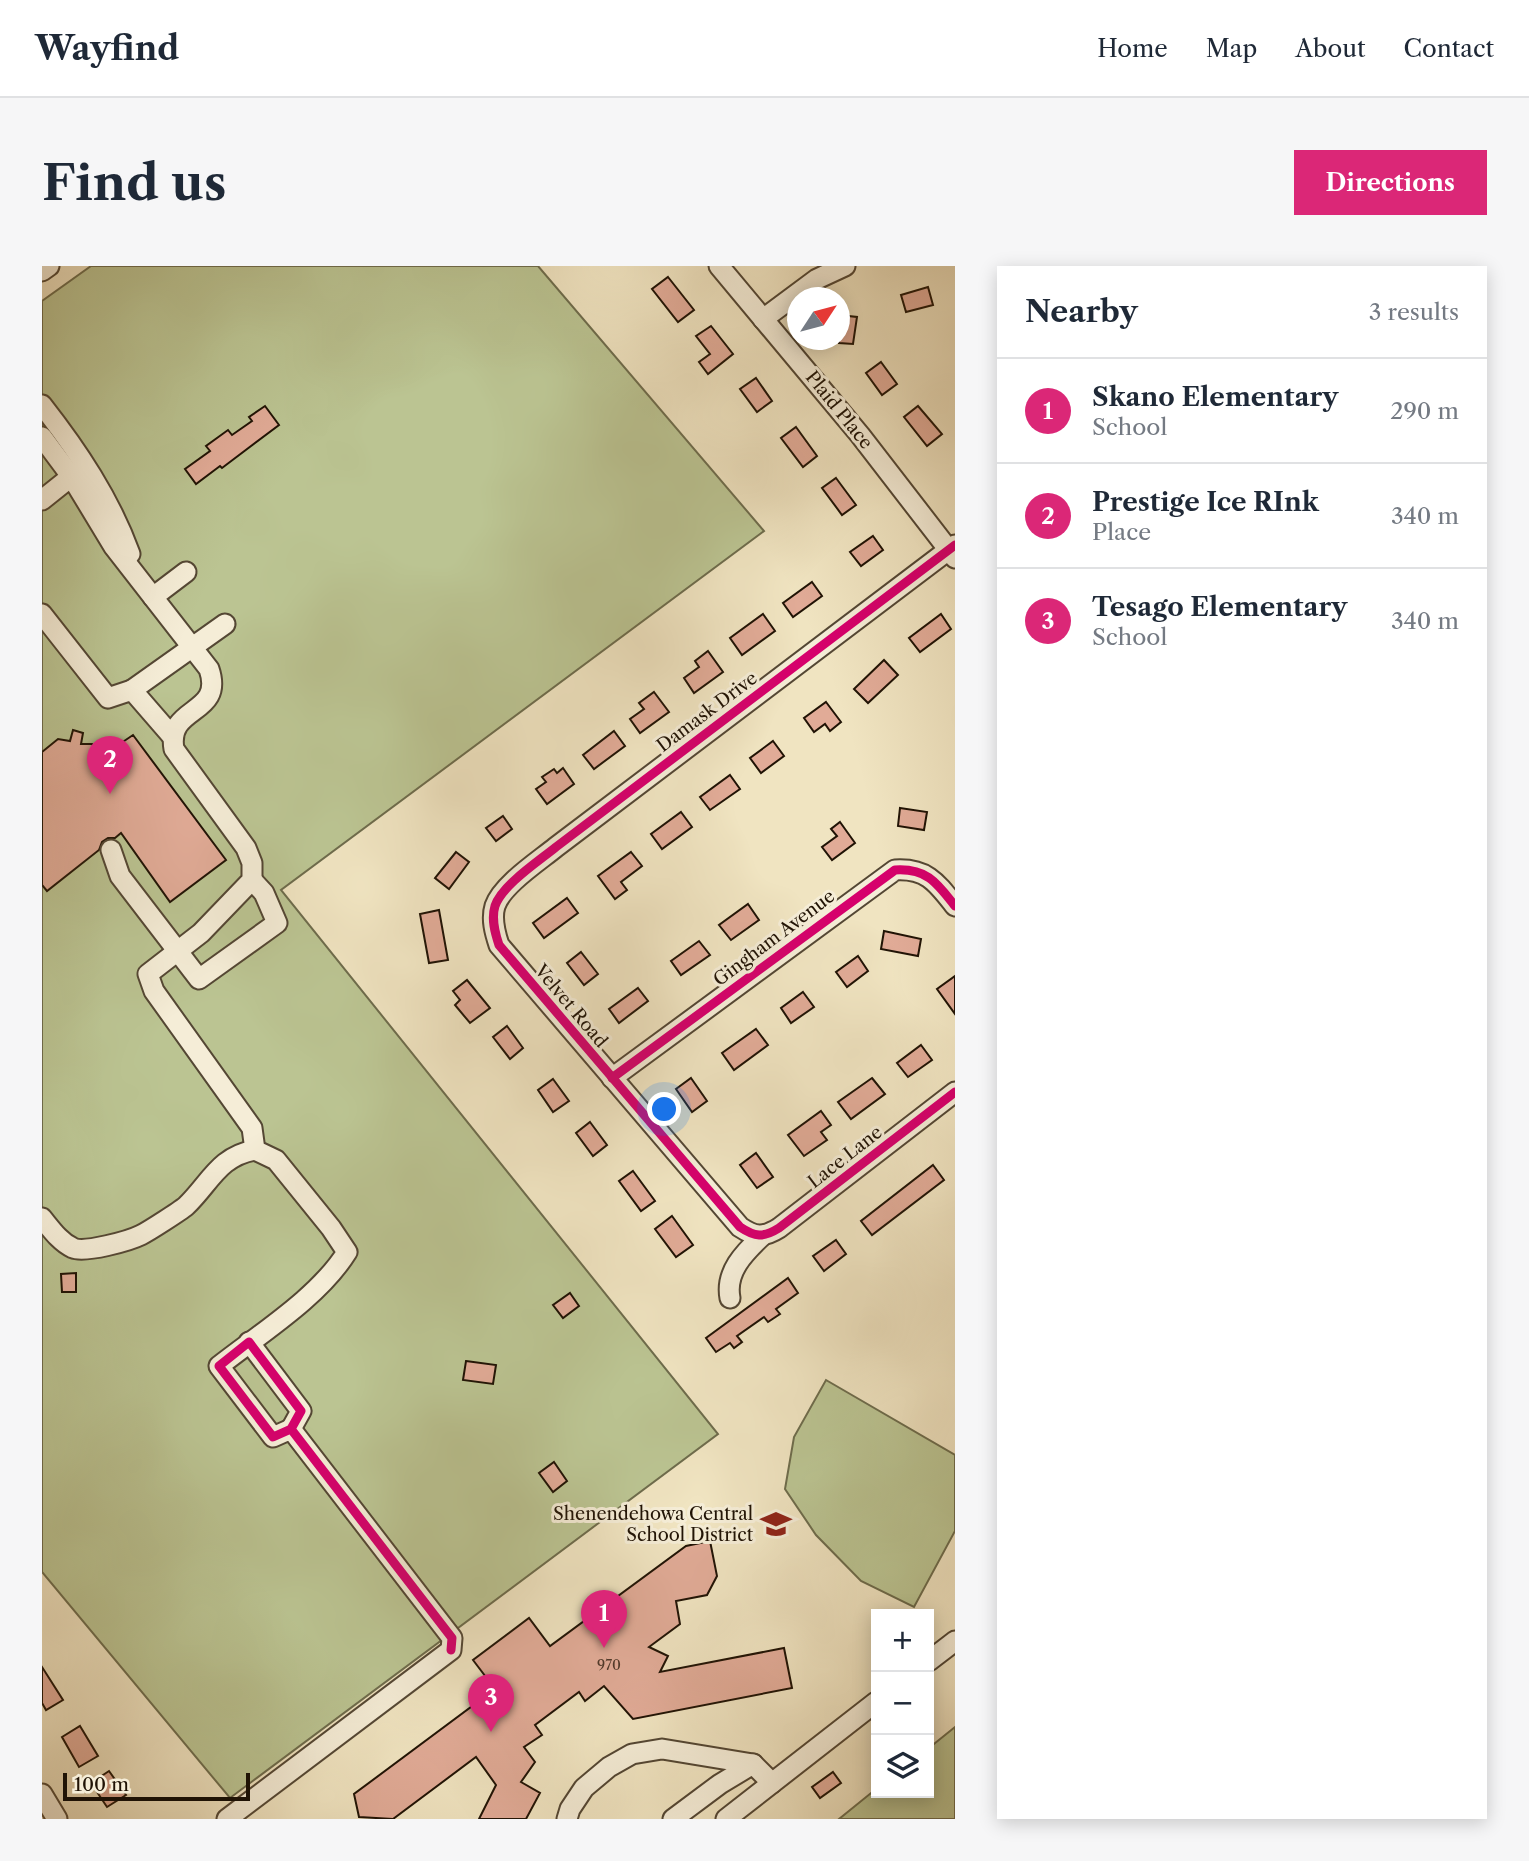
<!DOCTYPE html>
<html lang="en">
<head>
<meta charset="utf-8">
<style>
	:root { --surface:#fff; --page:#f6f6f7; --text:#1f2937; --muted:#747a83; --line:#e0e1e3; --accent:#db2777 }
	body { margin:0; font-family:"Libre Caslon Text",serif; background:var(--page); color:var(--text) }
	.controls { position:absolute; right:21px; bottom:21px; display:grid; overflow:hidden; border-radius:0px; box-shadow:0 4px 18px #0003 }
	.controls button { width:63px; height:63px; display:grid; place-items:center; padding:0; border:0; border-bottom:2px solid var(--line); background:var(--surface); color:var(--text); font:35px sans-serif }
	.compass { position:absolute; left:745px; top:21px; width:63px; height:63px; border-radius:50%; background:var(--surface); box-shadow:0 4px 18px #0003; rotate:54deg }
	.scale { position:absolute; left:21px; bottom:18px; width:187px; box-sizing:border-box; padding-left:7px; border:4px solid #201305; border-top:0; font-size:19px; line-height:24px; white-space:nowrap; color:#201305; -webkit-text-stroke:5px #f5edd7; paint-order:stroke }
	.you { position:absolute; left:623px; top:844px; width:24px; height:24px; margin:-18px; border:5px solid #fff; border-radius:50%; background:#1a73e8; box-shadow:0 0 0 10px #1a73e833 }
	.badge { display:grid; place-items:center; width:46px; height:46px; border-radius:50%; background:var(--accent); color:#fff; font-size:23px; font-weight:700 }
	.pin { position:absolute; translate:-50% -58px; filter:drop-shadow(0 2px 4px #0008) }
	.pin::after { content:''; position:absolute; top:37px; width:24px; height:21px; background:inherit; clip-path:polygon(0 0,100% 0,50% 100%) }
	.list { margin:0; padding:0; list-style:none }
	h2 { display:flex; justify-content:space-between; align-items:center; height:91px; margin:0; padding:0 28px; font-size:30px }
	h2 small { font-size:23px; font-weight:400; color:var(--muted) }
	.list li { display:grid; grid-template-columns:46px 1fr auto; gap:21px; align-items:center; box-sizing:border-box; height:105px; padding:0 28px; border-top:2px solid var(--line) }
	.list b { display:block; font-size:26px; white-space:nowrap }
	.list p { margin:0; font-size:23px; white-space:nowrap; color:var(--muted) }
	.list em { font-size:23px; font-style:normal; color:var(--muted) }
	.icon { flex:none; width:38px; height:38px; fill:none; stroke:currentColor; stroke-width:2; stroke-linecap:round; stroke-linejoin:round }
	.map { position:relative; flex:none; width:913px; height:1553px; overflow:hidden; border-radius:0px }
	header { display:flex; align-items:center; gap:42px; box-sizing:border-box; height:98px; padding:0 35px; background:var(--surface); border-bottom:2px solid var(--line) }
	header strong { font-size:33px }
	nav { display:flex; gap:38px; margin-inline-start:auto; font-size:24px }
	.intro { display:flex; align-items:center; justify-content:space-between; box-sizing:border-box; height:168px; padding:0 42px }
	h1 { margin:0; font-size:49px }
	.button { padding:18px 32px; border-radius:0px; background:var(--accent); color:#fff; font-size:24px; font-weight:700 }
	main { display:flex; gap:42px; padding:0 42px }
	aside { flex:1; background:var(--surface); border-radius:0px; box-shadow:0 4px 18px #0003 }
	.map>svg:first-child { display:block }
	.green { fill:#bbc492; stroke:#6e6c4c; stroke-width:2 }
	.building { fill:#e1ab97; stroke:#201305; stroke-width:2 }
	.lines { fill:none; stroke-linecap:round; stroke-linejoin:round }
	.minor-casing { stroke:#544734; stroke-width:23 }
	.minor { stroke:#f5edd7; stroke-width:19 }
	.cycleway-casing { stroke:#f5edd7; stroke-width:13 }
	.cycleway { stroke:#d6006c; stroke-width:9 }
	.labels { text-anchor:middle; stroke-width:6; stroke-linejoin:round; paint-order:stroke }
	.number-label { font-size:14px; fill:#50392a }
	.street-label { font-size:18px; fill:#201305; stroke:#f5edd7 }
	.poi-label { font-size:18px; fill:#201305; stroke:#f5edd7; text-anchor:end }
</style>
</head>
<body>
<header>
<strong>Wayfind</strong>
<nav><a>Home</a><a>Map</a><a>About</a><a>Contact</a></nav>
</header>
<div class="intro"><h1>Find us</h1><a class="button">Directions</a></div>
<main>
<div class="map">
<svg width="913" height="1553" viewBox="0 0 913 1553">
	<rect width="100%" height="100%" fill="#f0e4c1"/>
	<filter id="stains"><feTurbulence type="fractalNoise" baseFrequency=".00286" numOctaves="4"/><feColorMatrix values="0 0 0 0 .2 0 0 0 0 .09 0 0 0 0 .02 0 0 0 .5 -.17"/></filter>
	<radialGradient id="worn" r=".72"><stop offset=".6" stop-color="#630" stop-opacity="0"/><stop offset="1" stop-color="#630" stop-opacity=".3"/></radialGradient>
	<!-- green -->
	<g class="green">
		<polygon points="49,0 496,0 722,265 239,624 676,1168 188,1532 0,1306 0,35"/>
		<polygon points="784,1114 913,1189 913,1265 872,1341 819,1315 774,1269 743,1223 752,1171"/>
		<polygon points="913,1461 913,1553 797,1553 834,1523 834,1527 887,1527 887,1482"/>
	</g>
	<!-- building -->
	<g class="building">
		<polygon points="626,11 652,44 636,56 610,23"/>
		<polygon points="886,21 891,39 864,46 859,29"/>
		<polygon points="797,49 815,51 811,78 797,77"/>
		<polygon points="669,60 691,88 666,108 657,96 668,88 654,70"/>
		<polygon points="839,96 855,118 840,129 824,107"/>
		<polygon points="714,112 730,135 715,146 698,123"/>
		<polygon points="223,140 237,159 180,202 178,200 154,218 143,203 168,185 164,180 186,164 190,169 210,155 207,151"/>
		<polygon points="876,140 900,168 885,180 862,151"/>
		<polygon points="754,161 775,190 761,201 739,172"/>
		<polygon points="794,212 814,239 800,249 780,222"/>
		<polygon points="831,270 841,284 819,300 808,286"/>
		<polygon points="770,316 780,330 751,351 741,337"/>
		<polygon points="721,348 733,365 700,389 688,372"/>
		<polygon points="899,348 909,363 878,386 867,372"/>
		<polygon points="666,385 681,406 652,427 642,412 657,401 653,395"/>
		<polygon points="842,394 856,409 826,437 812,423"/>
		<polygon points="612,426 627,446 598,467 588,453 602,443 597,437"/>
		<polygon points="784,436 799,456 788,465 783,458 772,466 762,452"/>
		<polygon points="31,464 41,467 39,478 50,478 60,490 91,469 184,594 128,636 79,567 73,572 66,572 60,576 57,584 5,625 0,619 0,486 16,473 28,475"/>
		<polygon points="572,465 583,480 552,503 541,489"/>
		<polygon points="731,475 742,490 719,507 708,492"/>
		<polygon points="521,502 532,518 505,538 494,523 504,516 500,511 512,503 515,507"/>
		<polygon points="688,509 698,523 668,544 658,531"/>
		<polygon points="858,542 885,546 882,564 856,560"/>
		<polygon points="639,546 650,561 620,583 609,568"/>
		<polygon points="461,550 470,563 454,575 444,562"/>
		<polygon points="798,556 813,577 790,594 780,581 795,570 789,563"/>
		<polygon points="414,586 427,596 407,623 393,612"/>
		<polygon points="589,586 600,600 579,616 585,624 573,633 556,610"/>
		<polygon points="525,632 536,647 502,672 491,657"/>
		<polygon points="706,638 717,654 689,674 677,659"/>
		<polygon points="397,644 406,694 387,697 378,648"/>
		<polygon points="842,665 879,673 876,690 839,683"/>
		<polygon points="657,675 668,689 639,709 629,695"/>
		<polygon points="539,686 556,708 542,719 525,697"/>
		<polygon points="816,690 826,705 805,721 794,706"/>
		<polygon points="913,710 913,748 895,723"/>
		<polygon points="425,714 448,742 428,757 413,739 418,734 411,725"/>
		<polygon points="596,722 606,735 577,757 567,743"/>
		<polygon points="761,726 772,741 749,757 739,742"/>
		<polygon points="465,760 481,782 468,793 451,771"/>
		<polygon points="714,763 726,779 692,804 680,787"/>
		<polygon points="879,779 890,794 866,811 855,797"/>
		<polygon points="649,812 665,835 650,846 634,823"/>
		<polygon points="830,812 843,828 809,853 796,836"/>
		<polygon points="511,813 527,835 511,846 496,824"/>
		<polygon points="779,845 789,859 779,866 785,874 762,890 746,869"/>
		<polygon points="548,856 565,879 551,890 534,867"/>
		<polygon points="714,887 731,911 715,922 698,899"/>
		<polygon points="891,899 902,914 830,969 819,955"/>
		<polygon points="591,905 613,935 599,945 577,915"/>
		<polygon points="630,950 651,979 634,991 613,963"/>
		<polygon points="794,974 804,988 782,1005 771,990"/>
		<polygon points="34,1007 34,1026 20,1026 19,1008"/>
		<polygon points="746,1012 756,1027 734,1043 738,1048 726,1056 722,1051 695,1070 700,1076 692,1082 688,1077 674,1086 664,1072"/>
		<polygon points="528,1027 537,1040 521,1052 511,1039"/>
		<polygon points="424,1095 454,1099 451,1118 421,1114"/>
		<polygon points="512,1196 525,1215 511,1226 497,1207"/>
		<polygon points="668,1275 675,1310 665,1329 634,1335 638,1358 607,1381 626,1390 618,1406 742,1382 750,1422 591,1453 562,1420 543,1435 537,1426 493,1459 500,1469 482,1481 493,1496 479,1516 498,1527 484,1553 437,1553 454,1519 434,1491 351,1553 317,1551 312,1528 453,1423 431,1394 487,1352 508,1380 644,1280"/>
		<polygon points="0,1401 21,1434 4,1444 0,1437"/>
		<polygon points="38,1460 56,1490 37,1501 20,1471"/>
		<polygon points="67,1505 84,1529 65,1541 49,1517"/>
		<polygon points="791,1506 799,1517 778,1532 770,1521"/>
	</g>
	<g class="lines">
		<!-- minor casing -->
		<g class="minor-casing">
			<g id="minor">
				<polyline points="677,0 818,169 913,292"/>
				<polyline points="0,5 7,0"/>
				<polyline points="721,53 775,13 803,0"/>
				<path d="M0,139C36,185 68,233 88,288"/>
				<path d="M0,171L29,210L72,281L167,403C183,450 124,439 132,483L204,582L210,597V614L159,667L106,708L112,725L210,862L213,884L234,894L289,962L305,986C277,1031 219,1067 177,1100L231,1171L249,1163L410,1372L409,1384L185,1553"/>
				<polyline points="0,234 40,202"/>
				<path d="M913,279L514,581C497,595 460,619 453,640C449,653 453,667 457,679L698,961C713,971 721,972 737,962L913,826"/>
				<polyline points="111,331 144,306"/>
				<polyline points="0,348 66,432 90,424 129,469"/>
				<polyline points="90,424 183,358"/>
				<polyline points="69,584 78,610 157,713 235,657 222,627 210,614"/>
				<path d="M570,812L853,604C885,602 895,617 913,640"/>
				<path d="M0,952C9,963 18,976 31,982C43,987 87,975 99,969C107,965 138,945 144,940C168,917 177,890 213,884"/>
				<path d="M688,1032C683,1006 702,987 720,970"/>
				<polyline points="207,1076 259,1145 249,1163"/>
				<polyline points="887,1395 913,1375"/>
				<polyline points="0,1528 15,1553"/>
				<polyline points="525,1553 528,1543 542,1522 567,1501 590,1488 620,1483 711,1498 730,1517"/>
				<polyline points="631,1553 678,1518 711,1498"/>
				<polyline points="684,1553 834,1436"/>
			</g>
		</g>
		<!-- minor -->
		<use href="#minor" class="minor"/>
		<!-- cycleway casing -->
		<g class="cycleway-casing">
			<g id="cycleway">
				<path d="M913,279L514,581C497,595 460,619 453,640C449,653 453,667 457,679L698,961C713,971 721,972 737,962L913,826"/>
				<path d="M570,812L853,604C885,602 895,617 913,640"/>
				<polyline points="249,1163 259,1145 207,1076 177,1100 231,1171 249,1163 410,1372 409,1384"/>
			</g>
		</g>
		<!-- cycleway -->
		<use href="#cycleway" class="cycleway"/>
	</g>
	<!-- icons -->
	<defs>
		<g id="school-bare" transform="scale(2.415)"><path d="M0-5L7-2L0 1L-7-2ZM-4 1L0 2.5L4 1V4Q0 6-4 4Z" fill="#8f2418" stroke="#f5edd7" stroke-width="2.5" paint-order="stroke"/></g>
	</defs>
	<g fill-rule="evenodd">
		<use href="#school-bare" x="734" y="1258"/>
	</g>
	<g class="labels">
		<!-- number labels -->
		<g class="number-label">
			<text x="567" y="1404">970</text>
		</g>
		<!-- street labels -->
		<g class="street-label">
			<text transform="translate(797 144) rotate(51)" y="6">Plaid Place</text>
			<text transform="translate(665 446) rotate(-37)" y="6">Damask Drive</text>
			<text transform="translate(732 672) rotate(-37)" y="6">Gingham Avenue</text>
			<text transform="translate(529 740) rotate(50)" y="6">Velvet Road</text>
			<text transform="translate(803 891) rotate(-38)" y="6">Lace Lane</text>
		</g>
		<!-- poi labels -->
		<g class="poi-label">
			<text x="711" y="1254">Shenendehowa Central<tspan x="711" dy="21">School District</tspan></text>
		</g>
	</g>
	<rect width="100%" height="100%" filter="url(#stains)"/>
	<rect width="100%" height="100%" fill="url(#worn)"/>
</svg>
<div class="controls">
<button>+</button>
<button>−</button>
<button><svg class="icon" aria-label="layers" viewBox="0 0 24 24"><path d="M12 4l9 5-9 5-9-5zM3 14l9 5 9-5"/></svg></button>
</div>
<svg class="compass" viewBox="-18 -18 36 36"><path d="M0-13l5 13h-10z" fill="#e53935"/><path d="M0 13l5-13h-10z" fill="#747a83"/></svg>
<div class="scale">100 m</div>
<div class="you"></div>
<div class="pin badge" style="left:562px;top:1382px">1</div>
<div class="pin badge" style="left:68px;top:528px">2</div>
<div class="pin badge" style="left:449px;top:1466px">3</div>
</div>
<aside>
<h2>Nearby<small>3 results</small></h2>
<ul class="list">
<li><span class="badge">1</span><div><b>Skano Elementary</b><p>School</p></div><em>290 m</em></li>
<li><span class="badge">2</span><div><b>Prestige Ice RInk</b><p>Place</p></div><em>340 m</em></li>
<li><span class="badge">3</span><div><b>Tesago Elementary</b><p>School</p></div><em>340 m</em></li>
</ul>
</aside>
</main>
</body>
</html>
